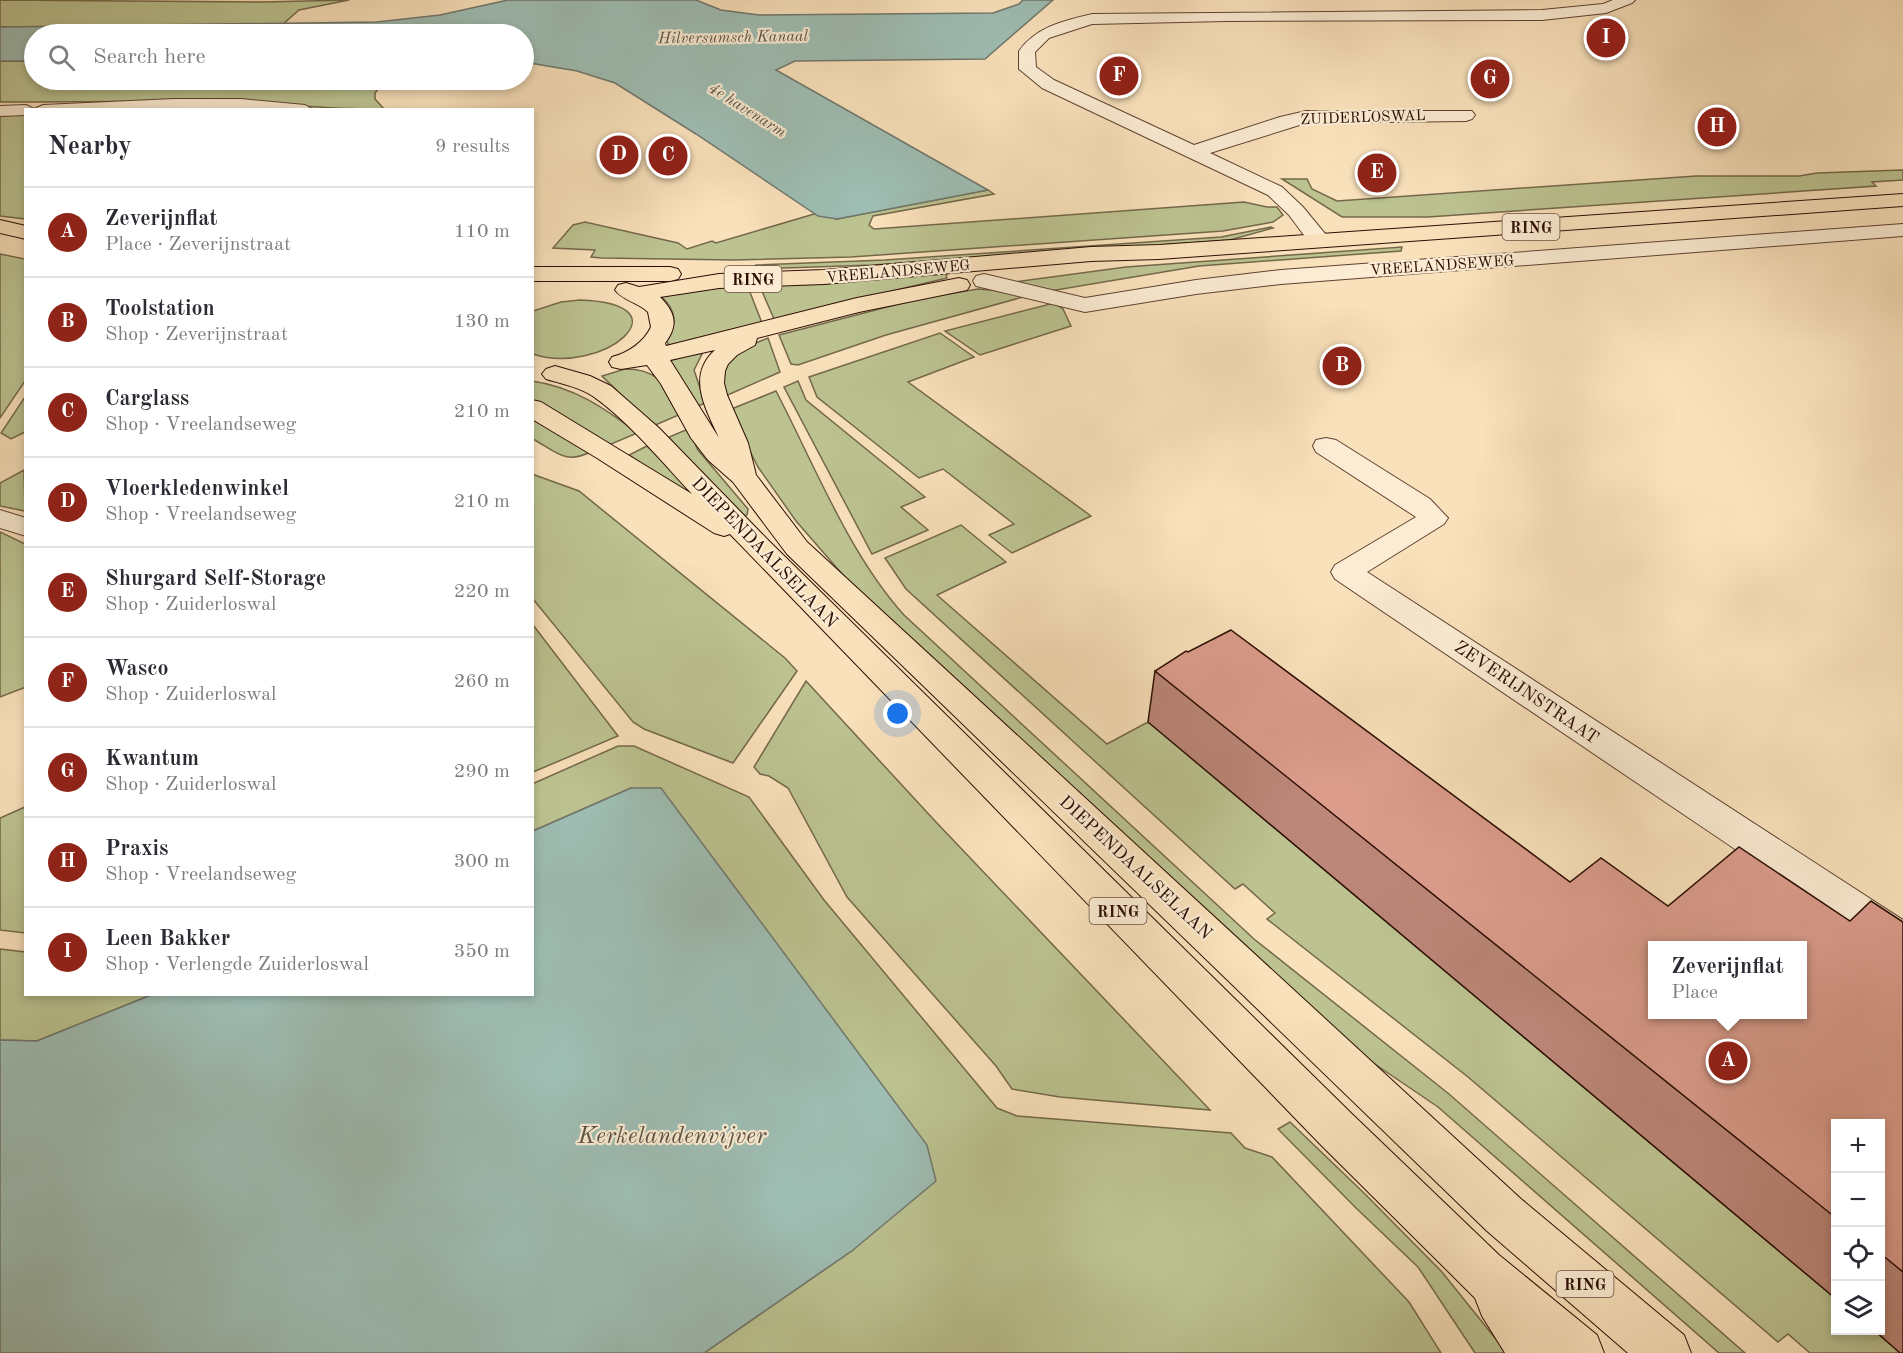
<!DOCTYPE html>
<html lang="en">
<head>
<meta charset="utf-8">
<style>
	:root { --surface:#fff; --page:#f2f2f3; --text:#2b2b33; --muted:#7c7c81; --line:#e1e1e2; --accent:#8f2418 }
	body { margin:0; font-family:"Old Standard TT",serif; background:var(--page); color:var(--text) }
	.controls { position:absolute; right:18px; bottom:18px; display:grid; overflow:hidden; border-radius:0px; box-shadow:0 3px 9px #0003 }
	.controls button { width:54px; height:54px; display:grid; place-items:center; padding:0; border:0; border-bottom:2px solid var(--line); background:var(--surface); color:var(--text); font:30px sans-serif }
	.you { position:absolute; left:898px; top:714px; width:21px; height:21px; margin:-15px; border:4px solid #fff; border-radius:50%; background:#1a73e8; box-shadow:0 0 0 9px #1a73e833 }
	.badge { display:grid; place-items:center; width:39px; height:39px; border-radius:50%; background:var(--accent); color:#fff; font-size:20px; font-weight:700 }
	.pin { position:absolute; translate:-50% -50%; border:3px solid #fff; box-shadow:0 2px 6px #0006 }
	.popup { position:absolute; left:1648px; top:941px; width:159px; height:78px; box-sizing:border-box; display:grid; place-content:center; border-radius:0px; background:var(--surface); filter:drop-shadow(0 2px 4px #0005); font-size:20px; white-space:nowrap; color:var(--muted) }
	.popup b { font-size:22px; color:var(--text) }
	.popup::after { content:''; position:absolute; left:50%; top:100%; margin-left:-12px; border:12px solid transparent; border-top-color:var(--surface) }
	.list { margin:0; padding:0; list-style:none }
	h2 { display:flex; justify-content:space-between; align-items:center; height:78px; margin:0; padding:0 24px; font-size:26px }
	h2 small { font-size:20px; font-weight:400; color:var(--muted) }
	.list li { display:grid; grid-template-columns:39px 1fr auto; gap:18px; align-items:center; box-sizing:border-box; height:90px; padding:0 24px; border-top:2px solid var(--line) }
	.list b { display:block; font-size:22px; white-space:nowrap }
	.list p { margin:0; font-size:20px; white-space:nowrap; color:var(--muted) }
	.list em { font-size:20px; font-style:normal; color:var(--muted) }
	.icon { flex:none; width:33px; height:33px; fill:none; stroke:currentColor; stroke-width:2; stroke-linecap:round; stroke-linejoin:round }
	.map { position:relative; flex:none; width:1903px; height:1353px; overflow:hidden }
	.search { position:absolute; background:var(--surface); box-shadow:0 3px 9px #0003; left:24px; top:24px; width:510px; height:66px; display:flex; align-items:center; gap:15px; box-sizing:border-box; padding:0 21px; border-radius:33px; color:var(--muted); font-size:22px }
	.panel { position:absolute; background:var(--surface); box-shadow:0 3px 9px #0003; left:24px; top:108px; width:510px; height:888px; border-radius:0px }
	.map>svg:first-child { display:block }
	.green { fill:#bcc391; stroke:#74684a; stroke-width:1.5 }
	.water { fill:#9ebdb3; stroke:#70776d; stroke-width:1.5 }
	.lines { fill:none; stroke-linecap:round; stroke-linejoin:round }
	.street-casing { stroke:#5f4231; stroke-width:2 }
	.primary-casing { stroke:#2c0d03; stroke-width:2 }
	.street { fill:#fbecd3; fill-rule:evenodd }
	.primary { fill:#f9e1bb; fill-rule:evenodd }
	.wall { fill:#bc8678; stroke:#2c0d03; stroke-width:1.5 }
	.building { fill:#db9c8c; stroke:#2c0d03; stroke-width:1.5; fill-rule:evenodd }
	.labels { text-anchor:middle; stroke-width:4.5; stroke-linejoin:round; paint-order:stroke }
	.far-street-label { font-size:15px; fill:#2c0d03; stroke:#fbecd3 }
	.far-water-label { font-size:16px; font-style:italic; fill:#5a5349; stroke:#fbecd3 }
	.shield { fill:#fbecd3; stroke:#6a5041; stroke-width:1.5 }
	.shield-label { font-size:16px; font-weight:bold; fill:#2c0d03 }
	.street-label { font-size:18px; fill:#2c0d03; stroke:#fbecd3 }
	.near-water-label { font-size:24px; font-style:italic; fill:#5a5349; stroke:#fbecd3 }
</style>
</head>
<body>
<div class="map">
<svg width="1903" height="1353" viewBox="0 0 1903 1353">
	<rect width="100%" height="100%" fill="#f9e1bb"/>
	<filter id="stains"><feTurbulence type="fractalNoise" baseFrequency=".00333" numOctaves="4"/><feColorMatrix values="0 0 0 0 .2 0 0 0 0 .09 0 0 0 0 .02 0 0 0 .5 -.17"/></filter>
	<radialGradient id="worn" r=".72"><stop offset=".6" stop-color="#630" stop-opacity="0"/><stop offset="1" stop-color="#630" stop-opacity=".3"/></radialGradient>
	<!-- green -->
	<g class="green">
		<polygon points="0,0 263,2 349,0 299,10 282,25 0,27"/>
		<path d="M0,61H34V80H385L375,93V99L384,109C326,110 269,102 211,102C140,101 70,102 0,102Z"/>
		<polygon points="25,114 25,219 0,216 0,115"/>
		<polygon points="1903,170 1903,180 1872,182 1876,186 1428,217 1342,217 1282,179 1307,179 1312,189 1337,201 1696,176 1799,176 1817,173"/>
		<polygon points="988,190 994,194 873,216 869,225 874,229 1244,202 1267,207 1277,207 1283,215 1273,222 1223,231 851,257 734,260 602,258 591,257 595,250 553,248 573,225 585,222 678,243 687,249 712,241 716,243 814,214 837,219"/>
		<polygon points="1271,227 1273,228 1230,240 873,265 752,269 756,265 885,260 1221,237"/>
		<polygon points="1402,247 1401,251 1199,266 1050,291 1014,282 1126,267"/>
		<polygon points="0,254 25,259 25,381 0,418"/>
		<polygon points="946,274 947,278 774,319 758,282"/>
		<path d="M746,282L762,323L672,346L668,344L667,341C678,323 676,310 661,296Z"/>
		<polygon points="978,289 1002,291 1023,297 886,335 798,365 791,364 779,335 918,299"/>
		<path d="M580,300C691,304 601,377 533,354V311L561,302Z"/>
		<polygon points="1054,303 1063,309 1071,326 980,355 945,331"/>
		<polygon points="940,333 974,357 908,382 1091,516 1012,553 989,535 1014,524 943,469 919,478 817,397 809,377"/>
		<polygon points="768,338 780,372 723,397 725,365 746,347"/>
		<polygon points="696,353 702,354 694,370 705,403 698,406 669,361"/>
		<path d="M625,369C660,369 665,386 681,414L653,426L602,376Z"/>
		<path d="M532,381C574,387 605,408 637,433L609,445L533,401Z"/>
		<polygon points="798,381 806,400 925,497 901,507 928,530 872,554 784,387"/>
		<path d="M776,391C814,464 849,554 904,615L1254,939L1449,1094L1745,1353H1719L1438,1107L1304,1016L863,598L796,521L758,467L729,410Z"/>
		<polygon points="25,397 25,432 11,439 1,433"/>
		<path d="M533,415L593,451C565,465 558,453 533,439Z"/>
		<polygon points="688,429 698,450 748,509 747,515 743,516 667,438"/>
		<polygon points="647,446 717,514 629,455"/>
		<polygon points="24,470 25,511 0,506 0,483"/>
		<polygon points="532,474 579,491 785,658 797,671 733,763 644,729 633,722 533,599"/>
		<polygon points="961,525 1006,562 937,595 1107,744 1146,723 1150,723 1835,1298 1836,1330 1874,1331 1901,1353 1810,1353 1788,1334 1778,1342 1468,1077 1267,919 1275,913 1243,884 1235,889 906,589 885,558"/>
		<polygon points="0,532 25,544 26,687 0,697"/>
		<polygon points="533,625 618,736 533,772 532,772"/>
		<polygon points="806,681 935,821 1210,1110 1060,1097 1012,1089 996,1066 847,897 788,788 769,776 760,774 754,767"/>
		<polygon points="618,746 634,746 749,797 824,900 997,1108 1017,1116 1231,1133 1245,1148 1272,1157 1409,1302 1441,1353 704,1353 853,1250 631,788 533,831 532,784"/>
		<polygon points="25,807 25,933 0,930 0,818"/>
		<polygon points="0,949 25,952 26,994 151,995 37,1041 0,1040"/>
		<polygon points="1290,1122 1366,1195 1442,1272 1507,1353 1475,1353 1418,1267 1356,1208 1278,1129"/>
	</g>
	<!-- water -->
	<g class="water">
		<polygon points="508,0 696,0 721,10 759,15 993,13 1019,4 1023,0 1053,0 985,59 795,61 776,70 988,190 837,219 818,216 696,134 615,83 577,71 524,62 524,34 34,34 34,61 0,61 0,27 377,22 440,15"/>
		<polygon points="631,788 661,788 927,1145 936,1181 853,1250 704,1353 0,1353 0,1040 37,1041 151,995 532,994 533,831"/>
	</g>
	<g class="lines">
		<!-- street casing -->
		<g class="street-casing">
			<g id="street">
				<path d="M1613,0H1635L1632,3L1606,13L1542,20L1226,21L1092,24L1049,38L1035,52L1036,67L1054,80L1194,145L1280,117L1306,111H1472L1475,115L1472,119L1466,121L1306,123L1210,153L1282,187L1303,207L1331,241L1328,246L1320,247L1312,246L1289,215L1268,195L1042,88L1019,69V51C1037,26 1064,21 1092,14L1542,10L1603,4Z"/>
				<polygon points="241,99 305,105 314,110 26,110 26,115 0,116 0,106 26,105 34,109 43,105 174,99"/>
				<polygon points="1903,224 1903,236 1281,284 1196,294 1085,312 976,286 973,281 976,276 984,274 1085,298 1196,280 1281,270"/>
				<polygon points="1326,438 1336,440 1430,499 1448,518 1444,524 1367,572 1903,920 1903,957 1889,953 1335,579 1331,572 1335,565 1416,517 1316,452 1313,446 1316,440"/>
				<polygon points="0,510 26,518 26,536 0,528"/>
			</g>
		</g>
		<!-- primary casing -->
		<g class="primary-casing">
			<g id="primary">
				<path d="M1903,194V206L1159,259L1091,261L824,284L719,288L660,297C675,312 679,325 665,343L666,346L857,298L959,278L967,280L970,285L967,290L859,312L757,338L755,345L737,355L728,364L725,371L724,383L727,395L748,443L756,475L807,542L1521,1199L1684,1335L1691,1353H1628L1487,1231L787,554L733,482L708,460L691,438L661,384L647,365L621,369L612,367L609,362L612,357C628,353 644,342 651,327L648,312C639,303 622,300 615,290L618,285L626,283L639,287L719,274L824,270L1091,247L1159,245ZM715,350C686,376 706,409 719,438L670,360Z"/>
				<polygon points="0,220 26,226 26,239 0,233"/>
				<polygon points="532,267 670,267 678,269 681,274 678,279 670,281 532,281"/>
				<path d="M555,366L590,376L611,386L659,428L768,540L1353,1115L1499,1255L1597,1335L1604,1353H1505L1482,1316L1475,1298L1321,1145L730,534L724,536L714,533L597,458L532,419V400L541,402L692,494C663,463 629,422 594,397C580,387 562,384 546,379L542,374L546,369Z"/>
			</g>
		</g>
		<!-- street -->
		<use href="#street" class="street"/>
		<!-- primary -->
		<use href="#primary" class="primary"/>
	</g>
	<!-- wall -->
	<polygon class="wall" points="1155,671 1570,882 1668,906 1850,921 1903,922 1903,1353 1900,1353 1874,1330 1881,1330 1881,1124 1836,1124 1836,1299 1148,722"/>
	<!-- building -->
	<path class="building" d="M1231,630L1570,882L1601,858L1668,906L1739,847L1850,921L1871,901L1903,922V1272L1881,1254V1124H1836V1218L1155,671L1186,651L1188,652ZM1653,945H1803V1014H1653Z"/>
	<g class="labels">
		<!-- far-street labels -->
		<g class="far-street-label">
			<text transform="translate(1363 117) rotate(-2)" y="5">ZUIDERLOSWAL</text>
			<text transform="translate(1442 265) rotate(-4)" y="5">VREELANDSEWEG</text>
			<text transform="translate(898 271) rotate(-5)" y="5">VREELANDSEWEG</text>
		</g>
		<!-- far-water labels -->
		<g class="far-water-label">
			<text transform="translate(733 36) rotate(-1)" y="6">Hilversumsch Kanaal</text>
			<text transform="translate(748 109) rotate(32)" y="6">4e havenarm</text>
		</g>
		<!-- shield labels -->
		<g class="shield">
			<rect x="1502.5" y="214" width="57" height="26" rx="4.5"/>
			<rect x="724.5" y="266" width="57" height="26" rx="4.5"/>
			<rect x="1089.5" y="898" width="57" height="26" rx="4.5"/>
			<rect x="1556.5" y="1271" width="57" height="26" rx="4.5"/>
		</g>
		<g class="shield-label">
			<text x="1531" y="233">RING</text>
			<text x="753" y="285">RING</text>
			<text x="1118" y="917">RING</text>
			<text x="1585" y="1290">RING</text>
		</g>
		<!-- street labels -->
		<g class="street-label">
			<text transform="translate(765 552) rotate(46)" y="6">DIEPENDAALSELAAN</text>
			<text transform="translate(1527 692) rotate(34)" y="6">ZEVERIJNSTRAAT</text>
			<text transform="translate(1136 867) rotate(43)" y="6">DIEPENDAALSELAAN</text>
		</g>
		<!-- near-water labels -->
		<g class="near-water-label">
			<text x="672" y="1143">Kerkelandenvijver</text>
		</g>
	</g>
	<rect width="100%" height="100%" filter="url(#stains)"/>
	<rect width="100%" height="100%" fill="url(#worn)"/>
</svg>
<div class="controls">
<button>+</button>
<button>−</button>
<button><svg class="icon" aria-label="locate" viewBox="0 0 24 24"><circle cx="12" cy="12" r="6"/><path d="M12 2v4M12 18v4M2 12h4M18 12h4"/></svg></button>
<button><svg class="icon" aria-label="layers" viewBox="0 0 24 24"><path d="M12 4l9 5-9 5-9-5zM3 14l9 5 9-5"/></svg></button>
</div>
<div class="you"></div>
<div class="pin badge" style="left:1728px;top:1061px">A</div>
<div class="popup"><b>Zeverijnflat</b>Place</div>
<div class="pin badge" style="left:1342px;top:366px">B</div>
<div class="pin badge" style="left:668px;top:156px">C</div>
<div class="pin badge" style="left:619px;top:155px">D</div>
<div class="pin badge" style="left:1377px;top:173px">E</div>
<div class="pin badge" style="left:1119px;top:76px">F</div>
<div class="pin badge" style="left:1490px;top:79px">G</div>
<div class="pin badge" style="left:1717px;top:127px">H</div>
<div class="pin badge" style="left:1606px;top:38px">I</div>
<div class="search"><svg class="icon" aria-label="search" viewBox="0 0 24 24"><circle cx="10" cy="10" r="6"/><path d="M15 15l6 6"/></svg>Search here</div>
<section class="panel">
<h2>Nearby<small>9 results</small></h2>
<ul class="list">
<li><span class="badge">A</span><div><b>Zeverijnflat</b><p>Place · Zeverijnstraat</p></div><em>110 m</em></li>
<li><span class="badge">B</span><div><b>Toolstation</b><p>Shop · Zeverijnstraat</p></div><em>130 m</em></li>
<li><span class="badge">C</span><div><b>Carglass</b><p>Shop · Vreelandseweg</p></div><em>210 m</em></li>
<li><span class="badge">D</span><div><b>Vloerkledenwinkel</b><p>Shop · Vreelandseweg</p></div><em>210 m</em></li>
<li><span class="badge">E</span><div><b>Shurgard Self-Storage</b><p>Shop · Zuiderloswal</p></div><em>220 m</em></li>
<li><span class="badge">F</span><div><b>Wasco</b><p>Shop · Zuiderloswal</p></div><em>260 m</em></li>
<li><span class="badge">G</span><div><b>Kwantum</b><p>Shop · Zuiderloswal</p></div><em>290 m</em></li>
<li><span class="badge">H</span><div><b>Praxis</b><p>Shop · Vreelandseweg</p></div><em>300 m</em></li>
<li><span class="badge">I</span><div><b>Leen Bakker</b><p>Shop · Verlengde Zuiderloswal</p></div><em>350 m</em></li>
</ul>
</section>
</div>
</body>
</html>
